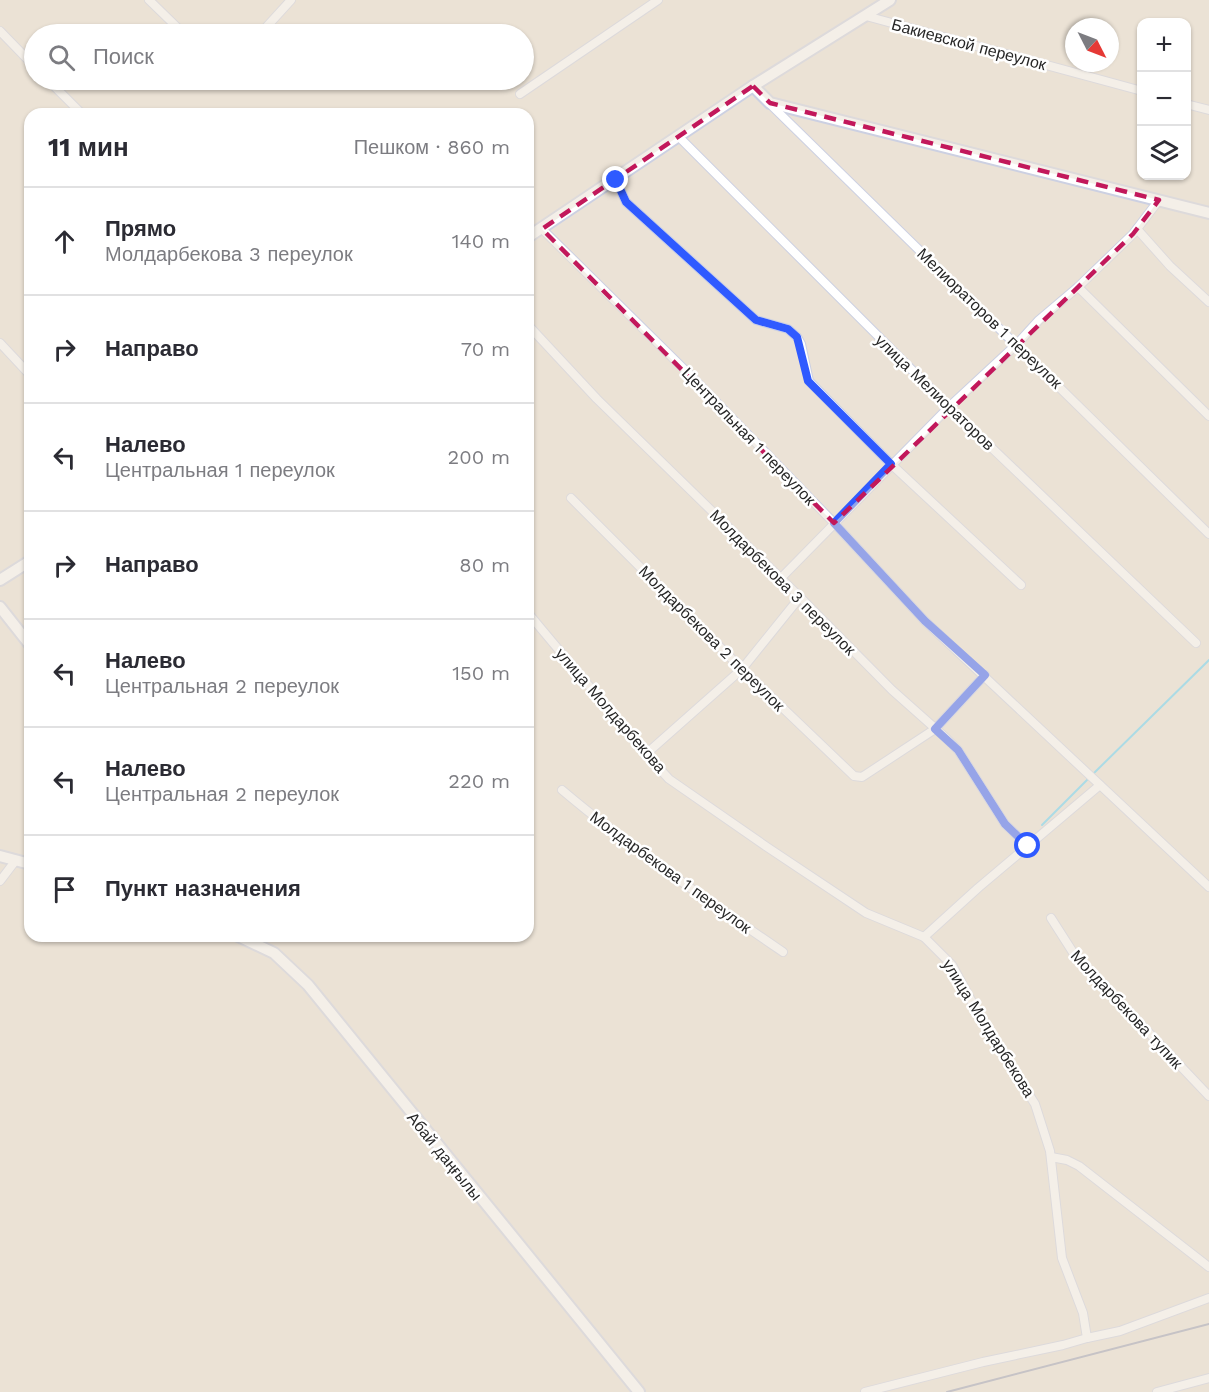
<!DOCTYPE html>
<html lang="ru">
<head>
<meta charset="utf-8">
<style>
	:root { --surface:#fff; --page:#f2f2f3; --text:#2b2b33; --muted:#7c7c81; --line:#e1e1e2 }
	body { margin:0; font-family:"Work Sans",sans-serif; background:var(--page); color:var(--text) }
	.controls { position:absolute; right:18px; top:18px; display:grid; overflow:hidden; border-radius:12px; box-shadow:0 2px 4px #0004 }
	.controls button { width:54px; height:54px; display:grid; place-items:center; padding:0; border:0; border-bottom:2px solid var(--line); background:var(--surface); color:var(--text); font:30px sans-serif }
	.compass { position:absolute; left:1065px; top:18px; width:54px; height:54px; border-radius:50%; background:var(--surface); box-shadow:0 2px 4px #0004; rotate:132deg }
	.stop { position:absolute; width:18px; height:18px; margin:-14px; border:4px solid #2f5aff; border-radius:50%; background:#fff }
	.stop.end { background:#2f5aff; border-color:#fff; box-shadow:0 2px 6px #0008 }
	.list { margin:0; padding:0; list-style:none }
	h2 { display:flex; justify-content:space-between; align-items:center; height:78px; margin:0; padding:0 24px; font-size:26px }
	h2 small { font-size:20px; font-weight:400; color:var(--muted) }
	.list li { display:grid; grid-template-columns:39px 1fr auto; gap:18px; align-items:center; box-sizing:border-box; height:108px; padding:0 24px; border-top:2px solid var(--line) }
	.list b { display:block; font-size:22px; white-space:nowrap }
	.list p { margin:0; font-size:20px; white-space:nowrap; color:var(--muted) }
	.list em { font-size:20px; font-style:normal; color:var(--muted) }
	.icon { flex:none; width:33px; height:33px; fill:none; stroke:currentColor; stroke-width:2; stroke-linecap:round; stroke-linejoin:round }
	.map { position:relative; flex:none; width:1209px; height:1392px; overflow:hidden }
	.search { position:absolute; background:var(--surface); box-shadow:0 2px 4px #0004; left:24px; top:24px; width:510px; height:66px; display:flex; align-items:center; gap:15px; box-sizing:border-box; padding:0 21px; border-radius:33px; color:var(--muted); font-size:22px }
	.panel { position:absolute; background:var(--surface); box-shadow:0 2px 4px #0004; left:24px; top:108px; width:510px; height:834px; border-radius:18px }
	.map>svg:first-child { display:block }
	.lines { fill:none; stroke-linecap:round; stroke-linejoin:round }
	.stream { stroke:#5ed3f8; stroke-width:2 }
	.street-casing { stroke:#ccd0e2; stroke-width:10 }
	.secondary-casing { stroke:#ccd0e2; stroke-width:14 }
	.street { stroke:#fff; stroke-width:8 }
	.secondary { stroke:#fff; stroke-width:10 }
	.rail { stroke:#999db3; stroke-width:2 }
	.route { stroke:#2f5aff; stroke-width:8 }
	.marked { fill:none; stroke:#c2185b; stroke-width:4.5; stroke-dasharray:12 8; stroke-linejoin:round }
	.labels { text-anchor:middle; stroke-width:5; stroke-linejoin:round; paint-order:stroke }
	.street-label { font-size:16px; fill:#272727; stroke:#fff }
</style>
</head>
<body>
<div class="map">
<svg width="1209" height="1392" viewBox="0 0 1209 1392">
	<rect width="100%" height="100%" fill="#ebe2d6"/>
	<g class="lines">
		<!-- stream -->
		<g class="stream">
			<polyline points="1093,774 1209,660"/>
			<polyline points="1042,825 1089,778"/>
		</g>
		<!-- street casing -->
		<g class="street-casing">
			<g id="street">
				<polyline points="149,0 184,34"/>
				<polyline points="866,16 1142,91"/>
				<polyline points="0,31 34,66"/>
				<polyline points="260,34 291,0"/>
				<polyline points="48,80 82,114"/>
				<polyline points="520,94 658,0"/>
				<polyline points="1186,104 1209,110"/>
				<polyline points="771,105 1209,534"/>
				<polyline points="679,137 949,407 1196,643"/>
				<polyline points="616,180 626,202 756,320 788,329 797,337 801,344 809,381 891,464 1021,585"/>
				<polyline points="542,229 690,375 834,523 925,621 1209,887"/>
				<polyline points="1137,229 1170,266 1209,302"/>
				<polyline points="1078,287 1209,416"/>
				<polyline points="528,325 597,399 800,597 892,690 946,738 958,750 1005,824 1028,846"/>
				<polyline points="0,343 30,375"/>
				<polyline points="571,498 742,669 854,776 862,777 935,729 985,675"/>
				<polyline points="780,579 949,407 1017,344 1039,320 1078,287 1133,234 1159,200"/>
				<polyline points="528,613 646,754 669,779 767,847 866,913 924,937 952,965 985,1026 1035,1104 1050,1151 1062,1258 1083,1313 1087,1338 1063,1345 983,1362 865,1392"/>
				<polyline points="646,754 742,669 800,597"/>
				<path d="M562,790C632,849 707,900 783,952"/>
				<polyline points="0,881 16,860"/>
				<polyline points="1051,918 1074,954 1209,1096"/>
				<polyline points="924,937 978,888 1100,785"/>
				<polyline points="1051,1157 1067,1160 1079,1166 1209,1267"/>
				<polyline points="1087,1338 1120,1331 1209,1298"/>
				<polyline points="1157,1392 1209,1378"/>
			</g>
		</g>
		<!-- secondary casing -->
		<g class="secondary-casing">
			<g id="secondary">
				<polyline points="753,86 770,103 1209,213"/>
				<polyline points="528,237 753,86 890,0"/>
				<polyline points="0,580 30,561"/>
				<polyline points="0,607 30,645"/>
				<polyline points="0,856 30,864"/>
				<polyline points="238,936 274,953 308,985 639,1392"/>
			</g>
		</g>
		<!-- street -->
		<use href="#street" class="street"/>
		<!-- secondary -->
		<use href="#secondary" class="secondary"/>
		<!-- rail -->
		<polyline class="rail" points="947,1392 1209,1324"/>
	</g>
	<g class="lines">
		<!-- route -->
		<polyline class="route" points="616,180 626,202 756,320 788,329 797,337 808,381 891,464 834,523 925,621 985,675 935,729 958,750 1005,824 1028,846"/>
	</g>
	<!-- marked area -->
	<path d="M0 0H1209V1392H0ZM753,86L770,103L1159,200L1133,234L834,523L542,229Z" fill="#ebe2d6" fill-opacity=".55" fill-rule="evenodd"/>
	<path class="marked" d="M753,86L770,103L1159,200L1133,234L834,523L542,229Z"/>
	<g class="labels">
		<!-- street labels -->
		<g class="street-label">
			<text transform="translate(969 44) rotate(15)" y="6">Бакиевской переулок</text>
			<text transform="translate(990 318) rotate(44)" y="6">Мелиораторов 1 переулок</text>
			<text transform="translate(935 392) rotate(44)" y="6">улица Мелиораторов</text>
			<text transform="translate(749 436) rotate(46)" y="6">Центральная 1 переулок</text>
			<text transform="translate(783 582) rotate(45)" y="6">Молдарбекова 3 переулок</text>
			<text transform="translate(712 638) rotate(45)" y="6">Молдарбекова 2 переулок</text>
			<text transform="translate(611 710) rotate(49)" y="6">улица Молдарбекова</text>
			<text transform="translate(671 872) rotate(36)" y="6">Молдарбекова 1 переулок</text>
			<text transform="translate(1127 1009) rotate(47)" y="6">Молдарбекова тупик</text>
			<text transform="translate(989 1028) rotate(58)" y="6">улица Молдарбекова</text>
			<text transform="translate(445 1156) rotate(51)" y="6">Абай даңғылы</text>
		</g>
	</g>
</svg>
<div class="controls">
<button>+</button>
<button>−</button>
<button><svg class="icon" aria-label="layers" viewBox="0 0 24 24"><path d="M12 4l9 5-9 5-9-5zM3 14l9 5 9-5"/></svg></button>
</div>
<svg class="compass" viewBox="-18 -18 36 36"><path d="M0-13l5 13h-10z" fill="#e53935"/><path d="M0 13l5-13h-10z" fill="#7c7c81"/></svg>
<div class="stop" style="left:1028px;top:846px"></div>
<div class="stop end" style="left:616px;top:180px"></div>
<div class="search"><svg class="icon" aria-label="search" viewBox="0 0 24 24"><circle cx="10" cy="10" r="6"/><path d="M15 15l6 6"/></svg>Поиск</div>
<section class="panel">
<h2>11 мин<small>Пешком · 860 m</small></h2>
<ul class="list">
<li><svg class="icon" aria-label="ahead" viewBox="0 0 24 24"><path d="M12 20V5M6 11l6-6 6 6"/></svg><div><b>Прямо</b><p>Молдарбекова 3 переулок</p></div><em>140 m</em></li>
<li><svg class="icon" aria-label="right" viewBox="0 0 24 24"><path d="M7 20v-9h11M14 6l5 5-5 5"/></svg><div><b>Направо</b></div><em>70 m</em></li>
<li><svg class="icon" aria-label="left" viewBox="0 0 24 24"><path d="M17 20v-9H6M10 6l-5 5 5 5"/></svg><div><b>Налево</b><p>Центральная 1 переулок</p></div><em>200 m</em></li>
<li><svg class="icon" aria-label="right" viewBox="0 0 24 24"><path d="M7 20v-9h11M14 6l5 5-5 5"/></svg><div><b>Направо</b></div><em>80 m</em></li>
<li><svg class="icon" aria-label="left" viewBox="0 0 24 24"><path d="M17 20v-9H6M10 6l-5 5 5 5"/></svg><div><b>Налево</b><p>Центральная 2 переулок</p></div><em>150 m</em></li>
<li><svg class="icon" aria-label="left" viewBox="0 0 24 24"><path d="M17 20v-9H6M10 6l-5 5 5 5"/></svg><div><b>Налево</b><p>Центральная 2 переулок</p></div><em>220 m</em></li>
<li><svg class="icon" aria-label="arrive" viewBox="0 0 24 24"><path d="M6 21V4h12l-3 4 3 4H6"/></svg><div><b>Пункт назначения</b></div></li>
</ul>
</section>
</div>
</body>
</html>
